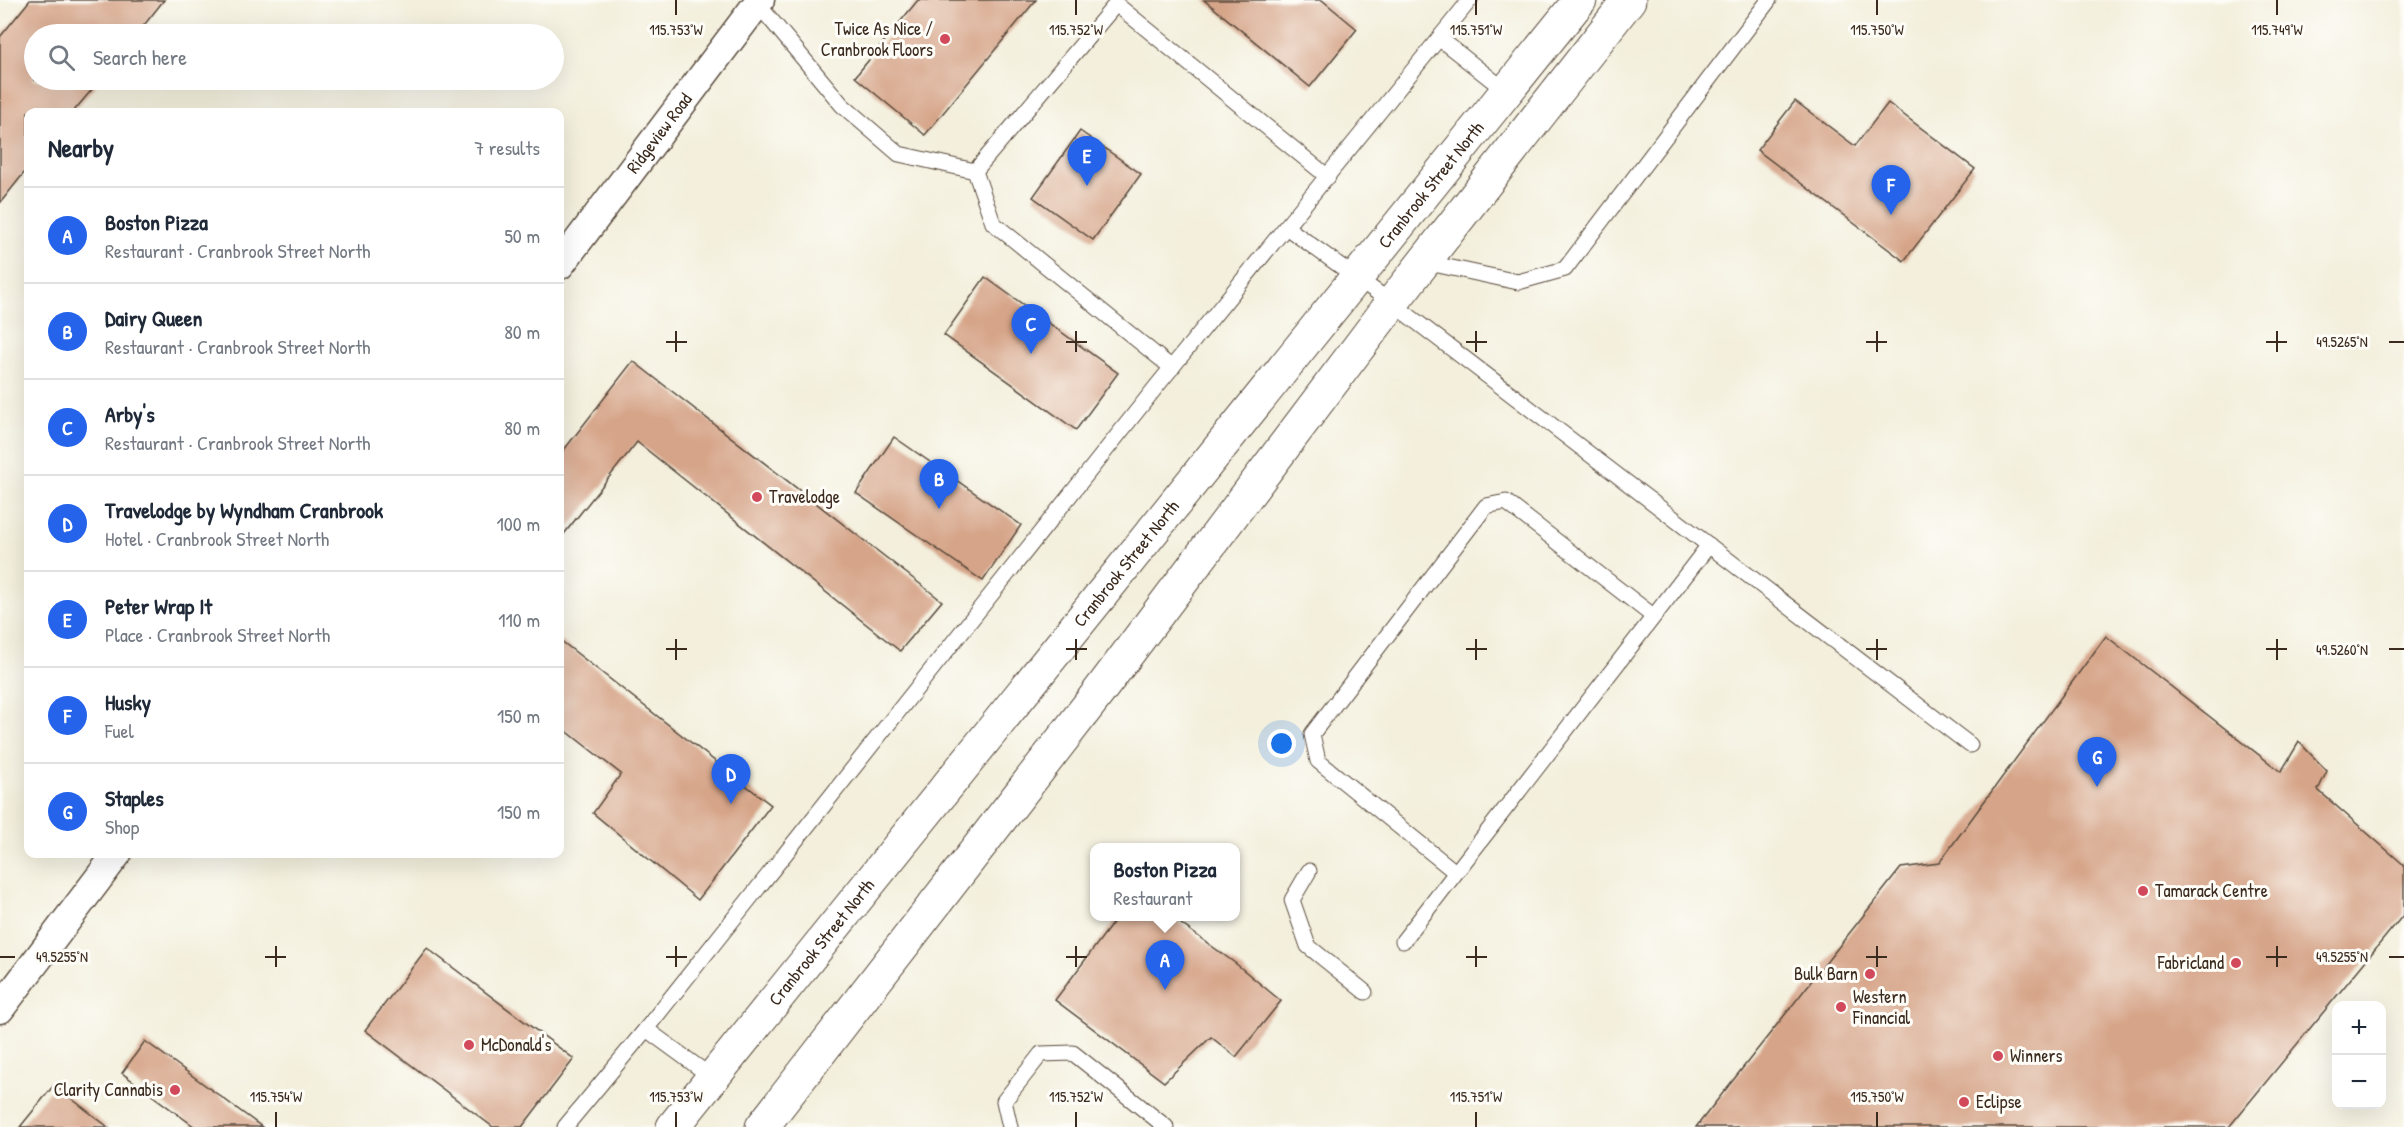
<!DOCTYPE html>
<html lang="en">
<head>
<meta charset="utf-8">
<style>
	:root { --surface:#fff; --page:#f2f2f3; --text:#1f2937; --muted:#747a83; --line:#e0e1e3; --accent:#2563eb }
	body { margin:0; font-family:"Patrick Hand",sans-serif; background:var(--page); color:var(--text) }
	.controls { position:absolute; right:18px; bottom:18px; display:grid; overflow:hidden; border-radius:12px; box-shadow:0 6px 24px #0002 }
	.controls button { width:54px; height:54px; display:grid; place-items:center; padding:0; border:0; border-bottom:2px solid var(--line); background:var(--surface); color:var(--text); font:30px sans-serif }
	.you { position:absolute; left:1282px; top:744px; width:21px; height:21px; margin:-15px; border:4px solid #fff; border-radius:50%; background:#1a73e8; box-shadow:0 0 0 9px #1a73e833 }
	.badge { display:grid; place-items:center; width:39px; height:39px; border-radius:50%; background:var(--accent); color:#fff; font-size:20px; font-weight:700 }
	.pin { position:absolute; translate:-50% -50px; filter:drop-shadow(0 2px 3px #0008) }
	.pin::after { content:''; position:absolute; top:32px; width:21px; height:18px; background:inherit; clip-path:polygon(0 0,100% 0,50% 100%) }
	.popup { position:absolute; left:1090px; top:843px; width:150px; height:78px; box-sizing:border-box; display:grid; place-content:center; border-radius:12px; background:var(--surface); filter:drop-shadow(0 2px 4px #0005); font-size:20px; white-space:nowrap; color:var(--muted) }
	.popup b { font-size:22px; color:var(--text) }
	.popup::after { content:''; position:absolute; left:50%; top:100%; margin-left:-12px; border:12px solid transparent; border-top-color:var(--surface) }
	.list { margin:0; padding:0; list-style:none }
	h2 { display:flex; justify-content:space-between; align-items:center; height:78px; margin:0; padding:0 24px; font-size:26px }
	h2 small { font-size:20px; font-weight:400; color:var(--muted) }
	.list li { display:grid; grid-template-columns:39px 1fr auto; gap:18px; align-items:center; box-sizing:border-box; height:96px; padding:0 24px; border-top:2px solid var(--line) }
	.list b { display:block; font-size:22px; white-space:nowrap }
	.list p { margin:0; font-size:20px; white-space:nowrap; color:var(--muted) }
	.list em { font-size:20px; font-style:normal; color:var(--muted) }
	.icon { flex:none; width:33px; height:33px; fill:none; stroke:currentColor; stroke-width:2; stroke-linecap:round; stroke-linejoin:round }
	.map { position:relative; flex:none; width:2404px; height:1127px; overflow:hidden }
	.search { position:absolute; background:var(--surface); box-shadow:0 6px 24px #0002; left:24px; top:24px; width:540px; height:66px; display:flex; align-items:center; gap:15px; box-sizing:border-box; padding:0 21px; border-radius:33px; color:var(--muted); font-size:22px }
	.panel { position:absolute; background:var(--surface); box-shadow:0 6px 24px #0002; left:24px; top:108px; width:540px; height:750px; border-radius:12px }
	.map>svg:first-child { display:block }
	.building { fill:#d6a488 }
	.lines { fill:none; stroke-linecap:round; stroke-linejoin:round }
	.service-casing { stroke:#57483a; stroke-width:17 }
	.minor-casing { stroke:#57483a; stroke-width:31 }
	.trunk-casing { stroke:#57483a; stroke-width:35 }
	.service { stroke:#fff; stroke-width:15 }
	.minor { stroke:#fff; stroke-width:28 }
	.trunk { stroke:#fff; stroke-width:33 }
	.ticks { fill:none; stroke:#3b2a1e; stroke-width:2 }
	.poi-dot { fill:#d1495b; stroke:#fdfcf7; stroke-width:2 }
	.labels { text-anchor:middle; stroke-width:6; stroke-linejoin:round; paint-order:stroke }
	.poi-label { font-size:18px; fill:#3b2a1e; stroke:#fdfcf7; text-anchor:start }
	.street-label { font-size:18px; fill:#3b2a1e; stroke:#fdfcf7 }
	.ticks-label { font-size:15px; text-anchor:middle; fill:#3b2a1e; stroke:#fdfcf7; stroke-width:6; stroke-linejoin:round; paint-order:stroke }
</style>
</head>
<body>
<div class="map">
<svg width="2404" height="1127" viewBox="0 0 2404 1127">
	<rect width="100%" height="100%" fill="#fdfcf7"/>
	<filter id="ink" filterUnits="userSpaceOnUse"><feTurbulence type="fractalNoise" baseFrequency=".0167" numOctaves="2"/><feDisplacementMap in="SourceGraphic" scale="12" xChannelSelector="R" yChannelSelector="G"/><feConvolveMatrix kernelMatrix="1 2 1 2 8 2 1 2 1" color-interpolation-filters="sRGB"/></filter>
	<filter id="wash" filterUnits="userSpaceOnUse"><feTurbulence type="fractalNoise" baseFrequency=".008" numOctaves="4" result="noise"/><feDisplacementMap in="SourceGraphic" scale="24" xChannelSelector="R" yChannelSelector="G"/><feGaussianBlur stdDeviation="1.35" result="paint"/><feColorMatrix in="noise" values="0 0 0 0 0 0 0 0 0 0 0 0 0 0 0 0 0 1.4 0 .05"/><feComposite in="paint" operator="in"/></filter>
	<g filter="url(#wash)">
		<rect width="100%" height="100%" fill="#f3efdc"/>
		<g id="blocks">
			<!-- building -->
			<g class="building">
				<polygon points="30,0 164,0 137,34 34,34 34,80 100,80 73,112 28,112 28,168 0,203 0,37"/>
				<polygon points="918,0 1036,0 925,135 855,77"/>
				<polygon points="1204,0 1322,0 1357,29 1310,87"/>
				<polygon points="1795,101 1855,146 1888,103 1975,169 1904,261 1757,150"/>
				<polygon points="1080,131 1141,174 1093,240 1033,197"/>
				<polygon points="985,277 1118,373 1076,430 944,335"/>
				<polygon points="633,361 942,601 900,651 637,442 560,539 560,455"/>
				<polygon points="894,437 1021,525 983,581 856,493"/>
				<polygon points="2106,636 2281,772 2299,742 2327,771 2318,790 2404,865 2404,914 2229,1127 1696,1127 1901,868 1939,863"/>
				<polygon points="560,640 771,805 698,900 593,813 621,774 560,726"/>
				<polygon points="1118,916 1170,916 1235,963 1281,1001 1236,1057 1211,1037 1164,1082 1055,1000"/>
				<polygon points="427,948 574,1059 522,1127 493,1127 365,1030"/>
				<polygon points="145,1041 262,1127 195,1127 122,1073"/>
				<polygon points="54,1085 108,1127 20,1127"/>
			</g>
		</g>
	</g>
	<g filter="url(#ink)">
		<use href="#blocks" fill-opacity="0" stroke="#57483a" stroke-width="1.5"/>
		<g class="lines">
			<!-- service casing -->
			<g class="service-casing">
				<g id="service">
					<polyline points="757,3 842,105 899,154 975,171"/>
					<polyline points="1439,38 1506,91"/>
					<polyline points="1286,227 1392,303 1970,745"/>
					<polyline points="1424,262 1518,282 1565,269 1769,0"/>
					<polyline points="1172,368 993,223 975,171 1116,4 1328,177"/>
					<polyline points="1309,871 1292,900 1308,946 1365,992"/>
					<polyline points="1454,871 1318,761 1312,734 1486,506 1506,502 1653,616"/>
					<polyline points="1403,941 1709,545"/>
					<polyline points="646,1029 713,1078"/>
					<polyline points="565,1127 646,1029 1156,387 1470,0"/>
					<polyline points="1010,1127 1004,1101 1041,1054 1073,1053 1166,1127"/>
				</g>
			</g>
			<!-- minor casing -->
			<g class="minor-casing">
				<g id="minor">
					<path id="s1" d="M560,265L760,0"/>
					<polyline points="0,1009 117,854"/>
				</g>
			</g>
			<!-- trunk casing -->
			<g class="trunk-casing">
				<g id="trunk">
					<path id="s2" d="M673,1127L1580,0"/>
					<polyline points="762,1127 1095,697 1392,303 1629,0"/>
				</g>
			</g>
			<!-- service -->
			<use href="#service" class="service"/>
			<!-- minor -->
			<use href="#minor" class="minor"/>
			<!-- trunk -->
			<use href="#trunk" class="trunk"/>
		</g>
	</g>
	<!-- ticks -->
	<path class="ticks" d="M676,0V15M1076,0V15M1476,0V15M1877,0V15M2277,0V15M676,331V352M1076,331V352M1476,331V352M1877,331V352M2277,331V352M666,342H687M1066,342H1087M1466,342H1487M1866,342H1887M2266,342H2287M2389,342H2404M676,639V660M1076,639V660M1476,639V660M1877,639V660M2277,639V660M666,649H687M1066,649H1087M1466,649H1487M1866,649H1887M2266,649H2287M2389,649H2404M276,946V967M676,946V967M1076,946V967M1476,946V967M1877,946V967M2277,946V967M0,957H15M265,957H286M666,957H687M1066,957H1087M1466,957H1487M1866,957H1887M2266,957H2287M2389,957H2404M276,1112V1127M676,1112V1127M1076,1112V1127M1476,1112V1127M1877,1112V1127"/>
	<!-- markers -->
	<g class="poi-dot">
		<circle cx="945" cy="39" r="6"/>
		<circle cx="757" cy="497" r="6"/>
		<circle cx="2143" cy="891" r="6"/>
		<circle cx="2236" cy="963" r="6"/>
		<circle cx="1870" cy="974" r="6"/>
		<circle cx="1841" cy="1007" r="6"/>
		<circle cx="469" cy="1045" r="6"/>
		<circle cx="1998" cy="1056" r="6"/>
		<circle cx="175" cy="1090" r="6"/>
		<circle cx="1964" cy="1102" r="6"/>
	</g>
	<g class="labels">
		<!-- poi labels -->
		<g class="poi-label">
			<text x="933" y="35" text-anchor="end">Twice As Nice /<tspan x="933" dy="21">Cranbrook Floors</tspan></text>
			<text x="769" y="503">Travelodge</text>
			<text x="2155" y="897">Tamarack Centre</text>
			<text x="2224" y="969" text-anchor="end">Fabricland</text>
			<text x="1858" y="980" text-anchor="end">Bulk Barn</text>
			<text x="1853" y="1003">Western<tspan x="1853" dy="21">Financial</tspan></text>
			<text x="481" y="1051">McDonald's</text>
			<text x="2010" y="1062">Winners</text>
			<text x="163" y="1096" text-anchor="end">Clarity Cannabis</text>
			<text x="1976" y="1108">Eclipse</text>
		</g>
		<!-- street labels -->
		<g class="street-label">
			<text dy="6" stroke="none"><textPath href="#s1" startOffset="165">Ridgeview Road</textPath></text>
			<text dy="6" stroke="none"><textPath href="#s2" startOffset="1209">Cranbrook Street North</textPath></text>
			<text dy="6" stroke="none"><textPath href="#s2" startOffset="723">Cranbrook Street North</textPath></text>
			<text dy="6" stroke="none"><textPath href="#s2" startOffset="237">Cranbrook Street North</textPath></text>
		</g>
	</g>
	<g class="ticks-label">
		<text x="676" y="35">115.753°W</text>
		<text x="1076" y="35">115.752°W</text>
		<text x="1476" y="35">115.751°W</text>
		<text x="1877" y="35">115.750°W</text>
		<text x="2277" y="35">115.749°W</text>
		<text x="2342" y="347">49.5265°N</text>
		<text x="2342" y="655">49.5260°N</text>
		<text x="62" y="962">49.5255°N</text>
		<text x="2342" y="962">49.5255°N</text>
		<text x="276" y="1102">115.754°W</text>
		<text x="676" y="1102">115.753°W</text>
		<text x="1076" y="1102">115.752°W</text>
		<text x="1476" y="1102">115.751°W</text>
		<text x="1877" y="1102">115.750°W</text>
	</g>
</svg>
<div class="controls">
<button>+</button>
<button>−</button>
</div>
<div class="you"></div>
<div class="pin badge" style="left:1165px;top:990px">A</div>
<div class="popup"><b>Boston Pizza</b>Restaurant</div>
<div class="pin badge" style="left:939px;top:509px">B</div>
<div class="pin badge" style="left:1031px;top:354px">C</div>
<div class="pin badge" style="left:731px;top:804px">D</div>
<div class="pin badge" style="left:1087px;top:186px">E</div>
<div class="pin badge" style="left:1891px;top:215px">F</div>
<div class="pin badge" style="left:2097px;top:787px">G</div>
<div class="search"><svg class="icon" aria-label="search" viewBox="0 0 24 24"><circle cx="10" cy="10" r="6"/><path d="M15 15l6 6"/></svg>Search here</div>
<section class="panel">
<h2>Nearby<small>7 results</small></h2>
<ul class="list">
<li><span class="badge">A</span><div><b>Boston Pizza</b><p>Restaurant · Cranbrook Street North</p></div><em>50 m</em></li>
<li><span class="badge">B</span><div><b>Dairy Queen</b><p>Restaurant · Cranbrook Street North</p></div><em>80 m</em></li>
<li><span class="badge">C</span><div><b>Arby's</b><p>Restaurant · Cranbrook Street North</p></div><em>80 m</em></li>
<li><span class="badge">D</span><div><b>Travelodge by Wyndham Cranbrook</b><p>Hotel · Cranbrook Street North</p></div><em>100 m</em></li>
<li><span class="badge">E</span><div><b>Peter Wrap It</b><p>Place · Cranbrook Street North</p></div><em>110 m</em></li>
<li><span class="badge">F</span><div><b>Husky</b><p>Fuel</p></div><em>150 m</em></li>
<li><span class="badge">G</span><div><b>Staples</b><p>Shop</p></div><em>150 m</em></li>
</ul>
</section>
</div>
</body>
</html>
